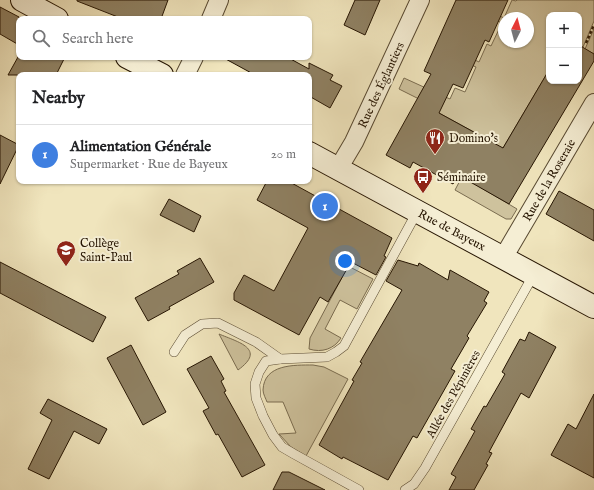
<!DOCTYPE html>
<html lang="en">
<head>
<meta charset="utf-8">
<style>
	:root { --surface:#fff; --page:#f6f6f6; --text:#202124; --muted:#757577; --line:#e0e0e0; --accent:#0f766e }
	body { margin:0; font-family:"IM FELL English",serif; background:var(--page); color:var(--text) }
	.controls { position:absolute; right:12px; top:12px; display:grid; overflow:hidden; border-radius:8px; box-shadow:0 1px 3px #0004 }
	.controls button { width:36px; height:36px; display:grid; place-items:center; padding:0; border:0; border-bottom:1px solid var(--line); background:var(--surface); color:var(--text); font:20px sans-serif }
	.compass { position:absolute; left:498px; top:12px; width:36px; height:36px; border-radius:50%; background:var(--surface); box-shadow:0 1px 3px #0004; rotate:6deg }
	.you { position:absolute; left:345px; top:261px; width:14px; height:14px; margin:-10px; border:3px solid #fff; border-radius:50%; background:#1a73e8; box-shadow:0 0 0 6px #1a73e833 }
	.badge { display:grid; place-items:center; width:26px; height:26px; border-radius:50%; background:var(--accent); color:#fff; font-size:13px; font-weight:700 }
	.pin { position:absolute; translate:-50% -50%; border:2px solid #fff; box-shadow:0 1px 4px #0006 }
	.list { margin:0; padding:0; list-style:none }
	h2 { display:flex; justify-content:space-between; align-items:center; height:52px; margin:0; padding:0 16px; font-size:17px }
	h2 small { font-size:13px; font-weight:400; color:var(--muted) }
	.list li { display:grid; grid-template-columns:26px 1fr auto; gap:12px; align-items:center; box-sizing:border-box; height:60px; padding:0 16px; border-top:1px solid var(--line) }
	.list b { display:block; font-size:15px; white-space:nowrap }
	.list p { margin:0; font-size:13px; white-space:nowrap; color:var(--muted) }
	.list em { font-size:13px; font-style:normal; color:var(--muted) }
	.icon { flex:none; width:22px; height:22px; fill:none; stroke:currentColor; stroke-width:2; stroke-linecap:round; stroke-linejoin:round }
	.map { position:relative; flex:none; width:594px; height:490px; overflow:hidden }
	.search { position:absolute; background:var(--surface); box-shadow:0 1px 3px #0004; left:16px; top:16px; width:296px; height:44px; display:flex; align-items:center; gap:10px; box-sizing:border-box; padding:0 14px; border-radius:8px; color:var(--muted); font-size:15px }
	.panel { position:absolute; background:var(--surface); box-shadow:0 1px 3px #0004; left:16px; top:72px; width:296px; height:112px; border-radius:8px }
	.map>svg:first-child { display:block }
	.green { fill:#cec29d; stroke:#7a6c50; fill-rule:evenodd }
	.building { fill:#8f8163; stroke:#261502 }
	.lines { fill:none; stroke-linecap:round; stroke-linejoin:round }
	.lane-casing { stroke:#584931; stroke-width:10 }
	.street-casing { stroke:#584931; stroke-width:20 }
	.secondary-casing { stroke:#261502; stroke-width:24 }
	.path { stroke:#261502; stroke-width:2.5; stroke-dasharray:3 2; stroke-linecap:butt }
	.lane { stroke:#f5eed4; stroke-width:9 }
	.street { stroke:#f5eed4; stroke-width:18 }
	.secondary { stroke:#f5eed4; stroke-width:22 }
	.labels { text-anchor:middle; stroke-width:4; stroke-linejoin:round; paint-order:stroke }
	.street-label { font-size:12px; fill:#261502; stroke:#f5eed4 }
	.poi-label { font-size:12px; fill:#261502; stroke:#f5eed4; text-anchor:start }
</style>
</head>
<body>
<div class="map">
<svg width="594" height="490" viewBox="0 0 594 490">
	<rect width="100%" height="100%" fill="#f0e5bd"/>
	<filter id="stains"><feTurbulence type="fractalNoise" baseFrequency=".005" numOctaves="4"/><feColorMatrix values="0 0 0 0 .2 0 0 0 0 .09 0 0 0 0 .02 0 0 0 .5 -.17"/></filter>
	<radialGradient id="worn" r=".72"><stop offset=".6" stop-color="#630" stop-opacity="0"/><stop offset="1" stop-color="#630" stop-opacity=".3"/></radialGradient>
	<!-- green -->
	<g class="green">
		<path d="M512,0L516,1L517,0H594V21L583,47L579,45V15H549V70L480,187L517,209L511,219H506L455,190L483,137L428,107L429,104L399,89L404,78L450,99L455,88L465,92L476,67L469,64L471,58L479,62L487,44L491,46L502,23L493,19L496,14L504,18ZM504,18H528V42H504Z"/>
		<polygon points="594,29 594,54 585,49"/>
		<path d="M348,266L373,279L357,309L340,300L325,329L341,338C334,349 322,353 309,349L310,338Z"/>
		<path d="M219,334C238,342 267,349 238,370Z"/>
		<path d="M313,365L324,367L348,379L306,456L291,447L279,434L296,433L283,402H267C266,399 263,394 263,390C264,364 294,365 313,365Z"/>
	</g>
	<!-- building -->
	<g class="building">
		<polygon points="77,0 168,0 161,19 123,19 77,1"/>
		<polygon points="355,0 380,0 365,35 344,25"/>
		<polygon points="456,0 508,0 489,42 485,40 463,88 453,84 439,113 503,148 549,70 549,81 579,81 579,45 594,54 594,61 509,204 458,175 453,184 413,162 410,168 386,155 431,74 424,71"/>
		<polygon points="0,7 19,17 19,45 0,34"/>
		<polygon points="18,57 65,57 56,75 8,75"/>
		<polygon points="222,57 287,57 309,69 309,63 333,75 330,80 342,86 330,108 309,96 309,75 255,75"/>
		<polygon points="0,135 19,145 0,184"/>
		<polygon points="267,181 288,181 392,238 384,256 386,257 376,275 351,262 328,302 320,297 299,335 234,300 234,293 244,275 274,291 308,228 257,200"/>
		<polygon points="559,191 594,210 594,241 546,214"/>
		<polygon points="169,199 201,216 194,232 160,215"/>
		<polygon points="200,258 214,282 169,307 170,309 148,321 135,298 179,274 177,271"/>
		<polygon points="398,260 418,266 419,263 448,280 450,270 489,292 484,301 487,303 467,336 469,338 451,369 455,371 417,438 413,436 388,480 343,457 342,459 319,445 354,381 352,380 362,363 360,362 402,290 386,281"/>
		<polygon points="0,262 106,317 93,342 0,293"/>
		<polygon points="529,332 556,347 529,398 521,393 489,452 492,453 486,464 488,465 474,490 449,490 456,477 451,474 475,431 471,429 484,406 486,407 505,374 502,372 520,339 525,341"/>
		<polygon points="131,345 166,412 143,425 107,358"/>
		<polygon points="211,356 224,379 221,381 226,391 224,392 265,465 242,477 218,434 216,435 203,411 209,408 187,369"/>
		<polygon points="594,394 594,478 551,455 568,424 576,429"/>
		<polygon points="48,399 107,429 99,444 74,431 49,479 28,469 52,420 40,413"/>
		<polygon points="282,472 289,472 325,490 273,490"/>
	</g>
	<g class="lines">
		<!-- lane casing -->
		<g class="lane-casing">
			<g id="lane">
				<polyline points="174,352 185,335 202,324 218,323 256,342 280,359"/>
				<polyline points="359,490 294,454 282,447 273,435 263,416 256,398 255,384 259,372 266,361 280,359 327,357 336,352 344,346 417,212"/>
				<polyline points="405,490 414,484 425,468 534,274"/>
			</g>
		</g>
		<!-- street casing -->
		<g class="street-casing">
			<g id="street">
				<polyline points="211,19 219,0"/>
				<polyline points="185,75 194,57"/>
				<polyline points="338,169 354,142 420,0"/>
				<polyline points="503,258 594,103"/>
			</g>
		</g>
		<!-- secondary casing -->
		<g class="secondary-casing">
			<g id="secondary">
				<polyline points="22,0 57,19"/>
				<polyline points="127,57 162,75"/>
				<polyline points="309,153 594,307"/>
			</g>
		</g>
		<!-- path -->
		<polyline class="path" points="586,43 594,25"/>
		<!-- lane -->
		<use href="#lane" class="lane"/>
		<!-- street -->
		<use href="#street" class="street"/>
		<!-- secondary -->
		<use href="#secondary" class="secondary"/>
	</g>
	<!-- icons -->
	<defs>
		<g id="restaurant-pin" transform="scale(1)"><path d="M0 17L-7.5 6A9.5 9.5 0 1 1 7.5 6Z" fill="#8f2418" stroke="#f5eed4"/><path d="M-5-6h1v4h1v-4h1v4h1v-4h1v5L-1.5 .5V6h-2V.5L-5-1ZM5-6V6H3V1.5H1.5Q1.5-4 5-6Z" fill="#fff"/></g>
		<g id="bus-pin" transform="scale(1)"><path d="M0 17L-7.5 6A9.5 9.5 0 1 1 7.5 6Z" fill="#8f2418" stroke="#f5eed4"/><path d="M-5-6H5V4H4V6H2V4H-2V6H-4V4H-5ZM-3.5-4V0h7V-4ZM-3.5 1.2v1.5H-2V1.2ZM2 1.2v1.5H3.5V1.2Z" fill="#fff"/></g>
		<g id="school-pin" transform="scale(1)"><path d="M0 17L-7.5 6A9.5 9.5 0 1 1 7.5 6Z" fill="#8f2418" stroke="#f5eed4"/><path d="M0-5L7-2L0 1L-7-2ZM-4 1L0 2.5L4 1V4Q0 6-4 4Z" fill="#fff"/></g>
	</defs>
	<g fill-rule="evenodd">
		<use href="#restaurant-pin" x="435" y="138"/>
		<use href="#bus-pin" x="423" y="177"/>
		<use href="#school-pin" x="66" y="250"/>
	</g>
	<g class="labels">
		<!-- street labels -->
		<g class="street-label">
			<text transform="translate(381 85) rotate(-65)" y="4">Rue des Églantiers</text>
			<text transform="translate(549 180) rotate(-60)" y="4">Rue de la Roseraie</text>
			<text transform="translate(452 230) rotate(28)" y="4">Rue de Bayeux</text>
			<text transform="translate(453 394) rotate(-61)" y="4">Allée des Pépinières</text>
		</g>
		<!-- poi labels -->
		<g class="poi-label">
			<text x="449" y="142">Domino's</text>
			<text x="437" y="181">Séminaire</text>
			<text x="80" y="247">Collège<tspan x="80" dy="14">Saint-Paul</tspan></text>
		</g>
	</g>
	<rect width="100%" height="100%" filter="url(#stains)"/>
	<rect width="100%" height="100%" fill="url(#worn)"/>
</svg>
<div class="controls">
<button>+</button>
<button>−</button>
</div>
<svg class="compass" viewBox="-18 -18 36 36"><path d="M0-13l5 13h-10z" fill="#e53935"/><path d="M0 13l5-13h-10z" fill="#757577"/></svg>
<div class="you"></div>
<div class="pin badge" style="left:325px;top:206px;background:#3f7fe0">1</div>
<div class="search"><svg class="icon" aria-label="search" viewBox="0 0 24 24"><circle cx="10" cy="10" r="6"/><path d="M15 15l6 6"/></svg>Search here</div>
<section class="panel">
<h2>Nearby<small></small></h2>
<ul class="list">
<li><span class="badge" style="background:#3f7fe0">1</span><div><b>Alimentation Générale</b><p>Supermarket · Rue de Bayeux</p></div><em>20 m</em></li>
</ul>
</section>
</div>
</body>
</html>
